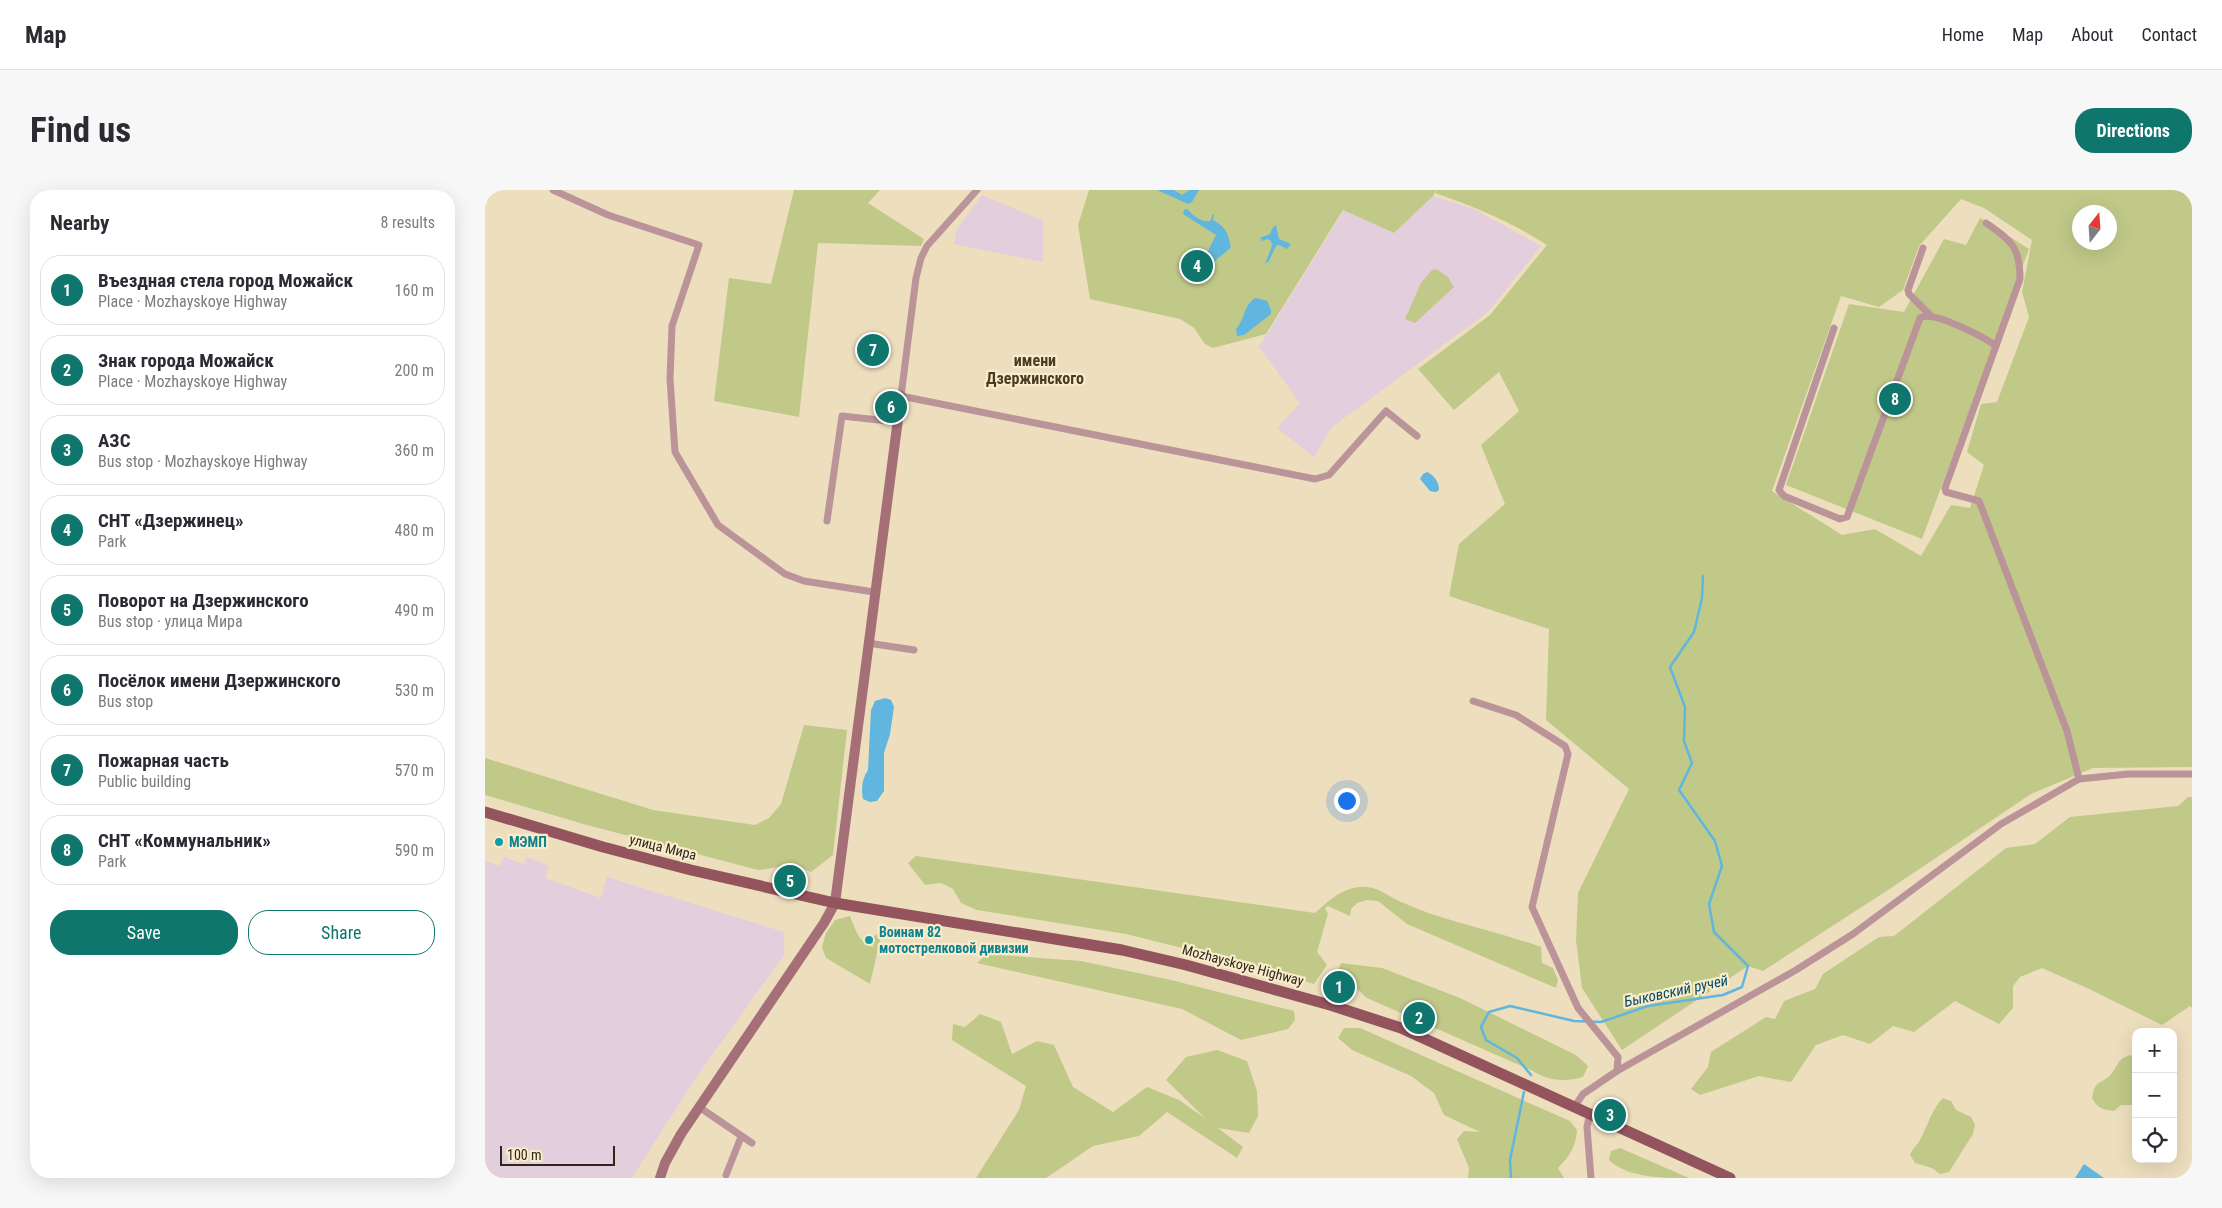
<!DOCTYPE html>
<html lang="en">
<head>
<meta charset="utf-8">
<style>
	:root { --surface:#fff; --page:#f7f7f7; --text:#2b2b33; --muted:#7c7c81; --line:#e1e1e2; --accent:#0f766e }
	body { margin:0; font-family:"Roboto Condensed",sans-serif; background:var(--page); color:var(--text) }
	.controls { position:absolute; right:15px; bottom:15px; display:grid; overflow:hidden; border-radius:10px; box-shadow:0 5px 20px #0002 }
	.controls button { width:45px; height:45px; display:grid; place-items:center; padding:0; border:0; border-bottom:1px solid var(--line); background:var(--surface); color:var(--text); font:25px sans-serif }
	.compass { position:absolute; left:1587px; top:15px; width:45px; height:45px; border-radius:50%; background:var(--surface); box-shadow:0 5px 20px #0002; rotate:17deg }
	.scale { position:absolute; left:15px; bottom:12px; width:115px; box-sizing:border-box; padding-left:5px; border:2px solid #2c271b; border-top:0; font-size:14px; line-height:18px; white-space:nowrap; color:#2c271b; -webkit-text-stroke:4px #faebcb; paint-order:stroke }
	.you { position:absolute; left:861px; top:610px; width:18px; height:18px; margin:-12px; border:4px solid #fff; border-radius:50%; background:#1a73e8; box-shadow:0 0 0 8px #1a73e833 }
	.badge { display:grid; place-items:center; width:32px; height:32px; border-radius:50%; background:var(--accent); color:#fff; font-size:16px; font-weight:700 }
	.pin { position:absolute; translate:-50% -50%; border:2px solid #fff; box-shadow:0 1px 5px #0006 }
	.list { margin:0; padding:0; list-style:none }
	h2 { display:flex; justify-content:space-between; align-items:center; height:65px; margin:0; padding:0 20px; font-size:21px }
	h2 small { font-size:16px; font-weight:400; color:var(--muted) }
	.list li { display:grid; grid-template-columns:32px 1fr auto; gap:15px; align-items:center; box-sizing:border-box; height:70px; margin:0 10px 10px; padding:0 10px; border:1px solid var(--line); border-radius:20px }
	.list b { display:block; font-size:19px; white-space:nowrap }
	.list p { margin:0; font-size:16px; white-space:nowrap; color:var(--muted) }
	.list em { font-size:16px; font-style:normal; color:var(--muted) }
	.actions { display:flex; gap:10px; padding:15px 20px }
	.actions a { flex:1; padding:11px 0; border:1px solid var(--accent); border-radius:20px; text-align:center; font-size:18px; color:var(--accent) }
	.actions .main { background:var(--accent); color:#fff }
	.icon { flex:none; width:28px; height:28px; fill:none; stroke:currentColor; stroke-width:2; stroke-linecap:round; stroke-linejoin:round }
	.map { position:relative; flex:none; width:1707px; height:988px; overflow:hidden; border-radius:20px }
	header { display:flex; align-items:center; gap:30px; box-sizing:border-box; height:70px; padding:0 25px; background:var(--surface); border-bottom:1px solid var(--line) }
	header strong { font-size:24px }
	nav { display:flex; gap:28px; margin-inline-start:auto; font-size:18px }
	.intro { display:flex; align-items:center; justify-content:space-between; box-sizing:border-box; height:120px; padding:0 30px }
	h1 { margin:0; font-size:35px }
	.button { padding:12px 22px; border-radius:20px; background:var(--accent); color:#fff; font-size:18px; font-weight:700 }
	main { display:flex; gap:30px; padding:0 30px }
	aside { flex:1; background:var(--surface); border-radius:20px; box-shadow:0 5px 20px #0002 }
	.map>svg:first-child { display:block }
	.industrial { fill:#e3cedd }
	.green { fill:#c0c988; fill-rule:evenodd }
	.water { fill:#60b6de }
	.lines { fill:none; stroke-linecap:round; stroke-linejoin:round }
	.stream { stroke:#60b6de; stroke-width:2.5 }
	.street { stroke:#ba9499; stroke-width:7 }
	.secondary { stroke:#a56f77; stroke-width:10 }
	.primary { stroke:#94545e; stroke-width:11 }
	.culture-dot { fill:#0f9aa8; stroke:#faebcb; stroke-width:2 }
	.labels { text-anchor:middle; stroke-width:4.5; stroke-linejoin:round; paint-order:stroke }
	.culture-label { font-size:14px; font-weight:bold; fill:#0d838f; stroke:#faebcb; text-anchor:start }
	.street-label { font-size:14px; fill:#2c271b; stroke:#faebcb }
	.water-label { font-size:15px; font-style:italic; fill:#004c67; stroke:#faebcb }
	.quarter-label { font-size:16px; font-weight:bold; fill:#493d21; stroke:#faebcb }
</style>
</head>
<body>
<header>
<strong>Map</strong>
<nav><a>Home</a><a>Map</a><a>About</a><a>Contact</a></nav>
</header>
<div class="intro"><h1>Find us</h1><a class="button">Directions</a></div>
<main>
<aside>
<h2>Nearby<small>8 results</small></h2>
<ul class="list">
<li><span class="badge">1</span><div><b>Въездная стела город Можайск</b><p>Place · Mozhayskoye Highway</p></div><em>160 m</em></li>
<li><span class="badge">2</span><div><b>Знак города Можайск</b><p>Place · Mozhayskoye Highway</p></div><em>200 m</em></li>
<li><span class="badge">3</span><div><b>АЗС</b><p>Bus stop · Mozhayskoye Highway</p></div><em>360 m</em></li>
<li><span class="badge">4</span><div><b>СНТ «Дзержинец»</b><p>Park</p></div><em>480 m</em></li>
<li><span class="badge">5</span><div><b>Поворот на Дзержинского</b><p>Bus stop · улица Мира</p></div><em>490 m</em></li>
<li><span class="badge">6</span><div><b>Посёлок имени Дзержинского</b><p>Bus stop</p></div><em>530 m</em></li>
<li><span class="badge">7</span><div><b>Пожарная часть</b><p>Public building</p></div><em>570 m</em></li>
<li><span class="badge">8</span><div><b>СНТ «Коммунальник»</b><p>Park</p></div><em>590 m</em></li>
</ul>
<div class="actions"><a class="main">Save</a><a>Share</a></div>
</aside>
<div class="map">
<svg width="1707" height="988" viewBox="0 0 1707 988">
	<rect width="100%" height="100%" fill="#eddebe"/>
	<!-- industrial -->
	<g class="industrial">
		<polygon points="497,5 558,31 558,72 469,54 472,39"/>
		<polygon points="948,6 989,19 1056,56 1003,122 847,237 829,267 792,238 815,213 774,157 859,20 909,43"/>
		<polygon points="19,667 39,674 42,667 64,676 60,688 116,708 122,687 299,742 299,765 210,889 147,988 0,988 0,671 15,676"/>
	</g>
	<!-- green -->
	<g class="green">
		<polygon points="309,0 395,0 383,13 439,49 436,56 333,53 314,227 229,211 244,88 286,94"/>
		<polygon points="604,0 951,0 948,6 909,43 858,20 781,144 728,158 720,154 709,138 695,129 605,109 593,35"/>
		<path d="M952,0H1707V577L1608,578L1546,604L1403,700L1278,781L1263,776L1137,860L1097,798L1091,750L1093,703L1144,599L1061,530L1064,439L964,406L974,354L1020,314L996,255L1034,221L1014,182L969,220L933,179L1005,125L1062,55C1027,32 990,17 950,3ZM1476,9L1499,18L1547,50L1537,102L1544,127L1512,212L1496,214L1482,262L1499,275L1485,318L1466,315L1436,366L1390,339L1357,345L1287,301L1356,106L1394,117L1418,100L1434,56ZM1594,22H1624V52H1594Z"/>
		<polygon points="1495,28 1544,59 1437,349 1301,295 1364,114 1419,122 1459,49 1481,55"/>
		<polygon points="951,79 963,87 969,97 930,133 920,129 936,93 947,80"/>
		<path d="M319,535L362,540L348,665L326,682C306,671 294,678 273,680L102,635L0,605V568L168,620L270,635L284,628L296,614Z"/>
		<polygon points="1703,607 1707,607 1707,818 1705,816 1677,835 1602,798 1557,778 1535,787 1528,796 1528,818 1514,834 1470,811 1429,842 1408,836 1385,854 1358,845 1331,855 1306,892 1274,886 1215,905 1206,899 1223,877 1226,862 1281,827 1290,829 1299,811 1330,799 1338,784 1394,747 1409,746 1521,658 1550,654 1585,627 1693,616"/>
		<path d="M431,666L830,723C844,711 855,699 875,697C890,695 901,705 914,711C959,732 1009,740 1056,757L1057,773L1068,778L1073,790L1071,798L922,734L893,711L882,710L872,713L866,719L865,726L843,716L840,718L843,724L832,762L842,775L829,794L769,776L641,744L492,720L476,713L468,699L456,693L440,695L423,673Z"/>
		<path d="M365,726C370,739 374,753 388,757L389,746L393,744L395,750L385,794L341,768L337,757L341,743L350,730Z"/>
		<polygon points="502,764 596,771 686,790 809,821 810,830 803,839 756,850 697,819 492,773"/>
		<path d="M856,773L897,778L975,808L1091,865L1103,876L1098,887C1081,892 1063,891 1048,881L882,808L860,788H855L851,794L850,788Z"/>
		<polygon points="495,824 516,832 527,864 552,851 569,855 588,897 628,922 662,897 694,910 721,929 681,890 701,867 732,860 762,871 772,901 773,926 764,943 733,938 758,957 752,968 682,922 654,946 608,956 561,988 491,988 534,920 541,896 467,850 468,834 480,837"/>
		<path d="M859,838H875L1085,931L1092,940C1091,956 1085,966 1073,978L1079,988H983L984,978L972,949L979,941L995,942L959,925L949,903L926,886L867,860L853,848Z"/>
		<path d="M1645,865L1651,867V915H1636L1629,921C1618,920 1612,918 1607,908C1611,887 1616,896 1626,884C1634,875 1631,870 1645,865Z"/>
		<path d="M1458,908L1466,911L1471,920L1486,927L1490,935L1488,944L1464,982L1455,984L1447,978L1430,973L1425,965C1428,957 1433,955 1436,948C1443,935 1447,919 1458,908Z"/>
		<path d="M1135,958L1204,988C1177,988 1143,988 1124,970L1126,961Z"/>
	</g>
	<!-- water -->
	<g class="water">
		<polygon points="672,0 689,0 697,5 704,0 714,0 707,12 703,14"/>
		<path d="M702,19C708,25 716,33 725,31L728,24L729,25L728,30C741,37 743,43 746,57C738,66 724,72 722,84L695,69L698,66L717,73L731,45L698,24L699,20Z"/>
		<polygon points="791,35 794,49 806,54 802,59 794,55 791,56 784,71 780,74 787,56 786,51 783,49 777,51 775,48 785,44 788,37"/>
		<path d="M771,108L782,111L786,120V124L759,145L752,146L751,139C760,130 759,113 771,108Z"/>
		<path d="M942,282C949,285 954,292 954,300L951,302L945,301L935,289L938,284Z"/>
		<path d="M400,508L406,510L409,517L405,544L399,563V601L392,611L385,612L378,609C376,598 377,589 383,580L386,520L390,511Z"/>
		<polygon points="1599,974 1619,988 1590,988"/>
	</g>
	<g class="lines">
		<!-- stream -->
		<g class="stream">
			<polyline points="1046,885 1032,868 1001,850 996,837 1004,822 1025,816 1089,831 1116,832 1163,816 1238,805 1257,797 1263,776 1229,742 1224,714 1237,676 1230,651 1194,600 1207,573 1199,551 1200,517 1185,477 1209,442 1217,408 1218,386"/>
			<polyline points="1026,988 1025,970 1039,902"/>
		</g>
		<!-- street -->
		<g class="street">
			<polyline points="68,0 123,25 214,55 187,136 185,189 190,262 233,335 300,384 319,391 389,402"/>
			<polyline points="492,0 442,56 436,68 431,88 416,206 830,289 844,285 901,221 932,246"/>
			<path d="M1501,33C1526,51 1535,56 1535,89L1460,298L1461,302L1494,311L1582,541L1594,589"/>
			<polyline points="1438,58 1423,100 1424,104 1445,125"/>
			<path d="M1349,138L1294,300L1299,306L1355,329L1362,327L1435,128C1448,120 1499,147 1511,156"/>
			<polyline points="342,331 357,226 412,232"/>
			<polyline points="383,453 429,460"/>
			<polyline points="988,511 1031,525 1080,556 1083,564 1047,717 1093,818 1133,867 1132,881"/>
			<polyline points="1090,916 1098,904 1132,881 1311,780 1368,744 1516,634 1594,589 1643,584 1707,584"/>
			<polyline points="214,917 267,953"/>
			<polyline points="1105,923 1102,937 1106,988"/>
			<polyline points="241,985 256,947"/>
		</g>
		<!-- secondary -->
		<polyline class="secondary" points="175,988 180,973 196,944 339,733 350,713 416,206"/>
		<!-- primary -->
		<polyline class="primary" points="0,622 118,657 206,680 350,713 637,760 701,775 845,815 916,838 1245,988"/>
	</g>
	<!-- markers -->
	<g class="culture-dot">
		<circle cx="14" cy="652" r="5"/>
		<circle cx="384" cy="750" r="5"/>
	</g>
	<g class="labels">
		<!-- culture labels -->
		<g class="culture-label">
			<text x="24" y="657">МЭМП</text>
			<text x="394" y="747">Воинам 82<tspan x="394" dy="16">мотострелковой дивизии</tspan></text>
		</g>
		<!-- street labels -->
		<g class="street-label">
			<text transform="translate(178 657) rotate(14)" y="5">улица Мира</text>
			<text transform="translate(758 775) rotate(15)" y="5">Mozhayskoye Highway</text>
		</g>
		<!-- water labels -->
		<g class="water-label">
			<text transform="translate(1191 801) rotate(-12)" y="5">Быковский ручей</text>
		</g>
		<!-- quarter labels -->
		<g class="quarter-label">
			<text x="550" y="176">имени<tspan x="550" dy="18">Дзержинского</tspan></text>
		</g>
	</g>
</svg>
<div class="controls">
<button>+</button>
<button>−</button>
<button><svg class="icon" aria-label="locate" viewBox="0 0 24 24"><circle cx="12" cy="12" r="6"/><path d="M12 2v4M12 18v4M2 12h4M18 12h4"/></svg></button>
</div>
<svg class="compass" viewBox="-18 -18 36 36"><path d="M0-13l5 13h-10z" fill="#e53935"/><path d="M0 13l5-13h-10z" fill="#7c7c81"/></svg>
<div class="scale">100 m</div>
<div class="you"></div>
<div class="pin badge" style="left:854px;top:797px">1</div>
<div class="pin badge" style="left:934px;top:828px">2</div>
<div class="pin badge" style="left:1125px;top:925px">3</div>
<div class="pin badge" style="left:712px;top:76px">4</div>
<div class="pin badge" style="left:305px;top:691px">5</div>
<div class="pin badge" style="left:406px;top:217px">6</div>
<div class="pin badge" style="left:388px;top:160px">7</div>
<div class="pin badge" style="left:1410px;top:209px">8</div>
</div>
</main>
</body>
</html>
